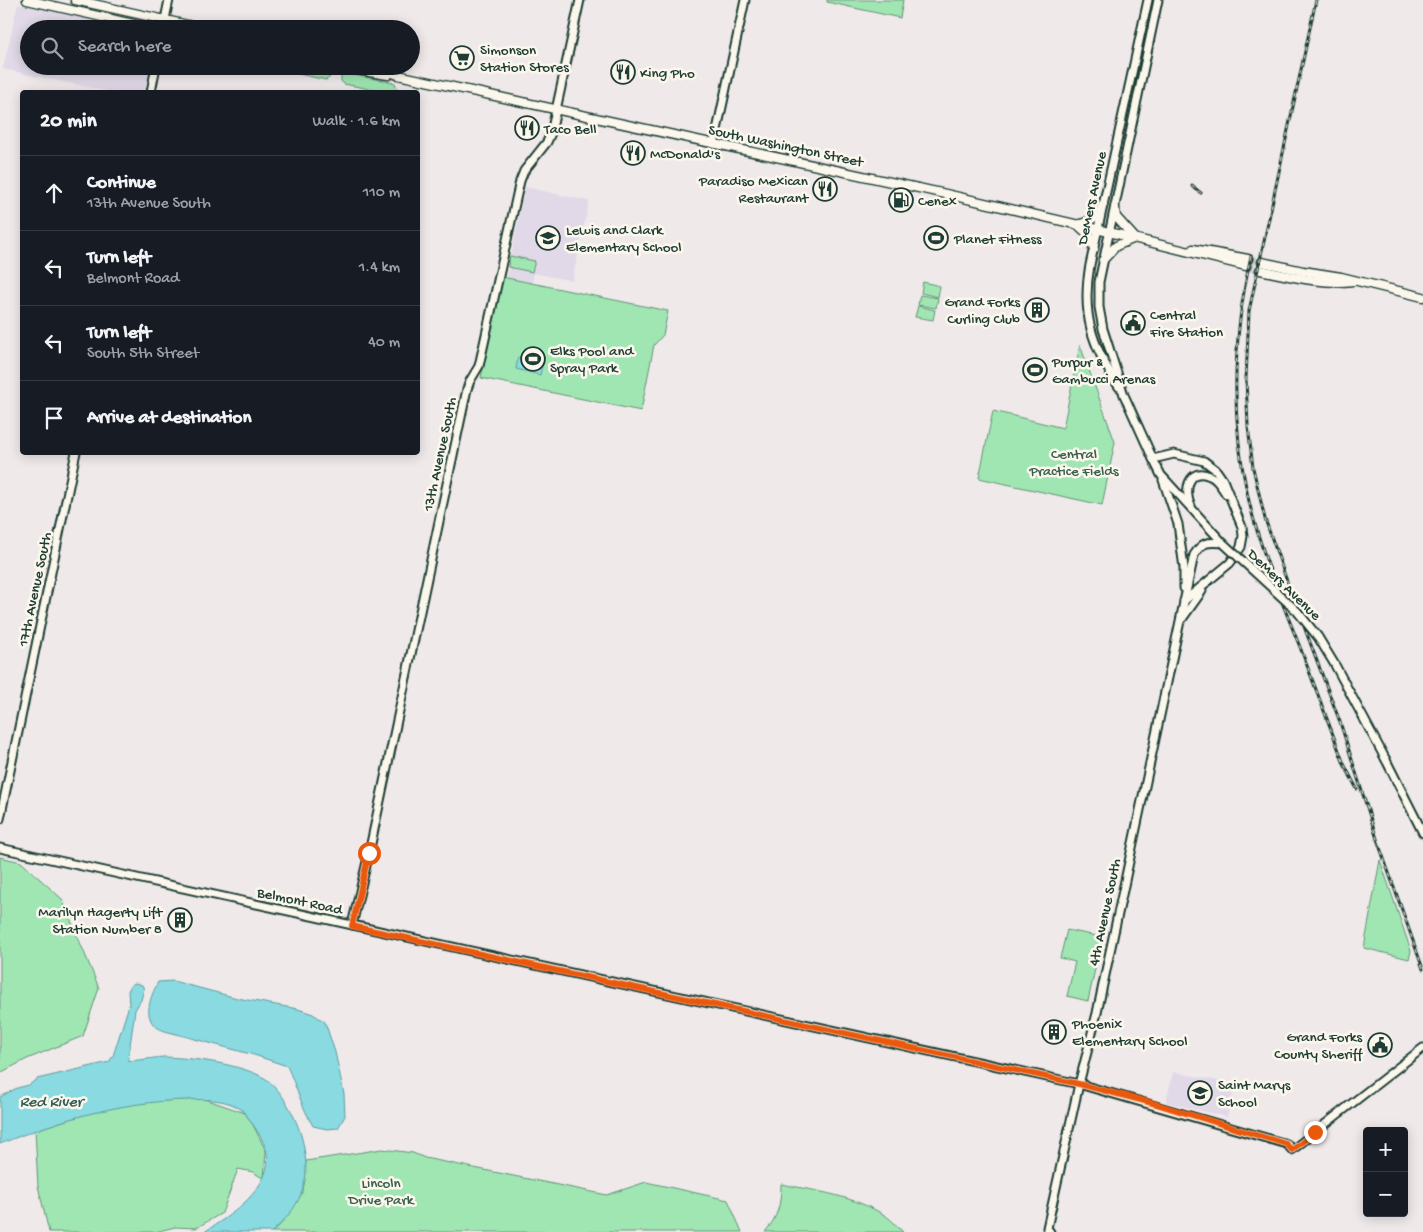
<!DOCTYPE html>
<html lang="en">
<head>
<meta charset="utf-8">
<style>
	:root { --surface:#171b24; --page:#20242c; --text:#f1f3f6; --muted:#9ea1a6; --line:#363941 }
	body { margin:0; font-family:"Gochi Hand",sans-serif; background:var(--page); color:var(--text) }
	.controls { position:absolute; right:15px; bottom:15px; display:grid; overflow:hidden; border-radius:5px; box-shadow:0 2px 12px #0003 }
	.controls button { width:45px; height:45px; display:grid; place-items:center; padding:0; border:0; border-bottom:1px solid var(--line); background:var(--surface); color:var(--text); font:25px sans-serif }
	.stop { position:absolute; width:15px; height:15px; margin:-11px; border:4px solid #ea580c; border-radius:50%; background:#fff }
	.stop.end { background:#ea580c; border-color:#fff; box-shadow:0 1px 5px #0008 }
	.list { margin:0; padding:0; list-style:none }
	h2 { display:flex; justify-content:space-between; align-items:center; height:65px; margin:0; padding:0 20px; font-size:21px }
	h2 small { font-size:16px; font-weight:400; color:var(--muted) }
	.list li { display:grid; grid-template-columns:32px 1fr auto; gap:15px; align-items:center; box-sizing:border-box; height:75px; padding:0 20px; border-top:1px solid var(--line) }
	.list b { display:block; font-size:19px; white-space:nowrap }
	.list p { margin:0; font-size:16px; white-space:nowrap; color:var(--muted) }
	.list em { font-size:16px; font-style:normal; color:var(--muted) }
	.icon { flex:none; width:28px; height:28px; fill:none; stroke:currentColor; stroke-width:2; stroke-linecap:round; stroke-linejoin:round }
	.map { position:relative; flex:none; width:1423px; height:1232px; overflow:hidden }
	.search { position:absolute; background:var(--surface); box-shadow:0 2px 12px #0003; left:20px; top:20px; width:400px; height:55px; display:flex; align-items:center; gap:12px; box-sizing:border-box; padding:0 18px; border-radius:28px; color:var(--muted); font-size:19px }
	.panel { position:absolute; background:var(--surface); box-shadow:0 2px 12px #0003; left:20px; top:90px; width:400px; height:365px; border-radius:5px }
	.map>svg:first-child { display:block }
	.built { fill:#e1d8e8 }
	.green { fill:#a0e6b3; stroke:#609274 }
	.water { fill:#89dae1; stroke:#5f9b9c }
	.lines { fill:none; stroke-linecap:round; stroke-linejoin:round }
	.primary-tunnel { stroke:#c5c7c6; stroke-width:8; stroke-dasharray:8 4; stroke-linecap:butt }
	.secondary-casing { stroke:#1f3d34; stroke-width:11 }
	.primary-casing { stroke:#1f3d34; stroke-width:11 }
	.secondary { stroke:#fbf7ec; stroke-width:7 }
	.primary { stroke:#fbf7ec; stroke-width:8 }
	.rail-casing { stroke:#1f3d34; stroke-width:3 }
	.rail { stroke:#fbf7ec; stroke-width:1; stroke-dasharray:4; stroke-linecap:butt }
	.secondary-bridge-casing { stroke:#1f3d34; stroke-width:11; stroke-linecap:butt }
	.secondary-bridge { stroke:#fbf7ec; stroke-width:7 }
	.route { stroke:#ea580c; stroke-width:6 }
	.labels { text-anchor:middle; stroke-width:5; stroke-linejoin:round; paint-order:stroke }
	.poi-label { font-size:15px; fill:#1f3d34; stroke:#fbf7ec; text-anchor:start }
	.street-label { font-size:15px; fill:#1f3d34; stroke:#fbf7ec }
	.park-label { font-size:15px; fill:#395f4d; stroke:#fbf7ec }
	.water-label { font-size:16px; font-style:italic; fill:#345c57; stroke:#fbf7ec }
</style>
</head>
<body>
<div class="map">
<svg width="1423" height="1232" viewBox="0 0 1423 1232">
	<rect width="100%" height="100%" fill="#efe9ea"/>
	<filter id="ink" filterUnits="userSpaceOnUse"><feTurbulence type="fractalNoise" baseFrequency=".02" numOctaves="2"/><feDisplacementMap in="SourceGraphic" scale="10" xChannelSelector="R" yChannelSelector="G"/><feConvolveMatrix kernelMatrix="1 2 1 2 8 2 1 2 1" color-interpolation-filters="sRGB"/></filter>
	<g filter="url(#ink)">
		<!-- built -->
		<g class="built">
			<polygon points="18,4 130,29 29,29 29,66 150,66 145,92 111,92 3,69"/>
			<polygon points="525,187 589,201 572,281 534,273 522,328 498,322"/>
			<polygon points="1173,1072 1235,1084 1227,1117 1166,1102"/>
		</g>
		<!-- green -->
		<g class="green">
			<polygon points="827,0 903,0 900,18 827,2"/>
			<polygon points="262,66 314,66 327,69 330,77 326,80"/>
			<polygon points="346,73 395,83 398,91 397,92 385,92 344,84 341,81 341,76"/>
			<polygon points="510,256 535,261 532,272 508,267"/>
			<polygon points="502,277 668,311 663,335 654,345 641,411 481,378"/>
			<polygon points="923,282 940,286 938,297 921,293"/>
			<polygon points="920,295 938,298 936,308 918,305"/>
			<polygon points="918,306 935,310 933,320 915,317"/>
			<polygon points="1080,345 1115,442 1102,505 979,478 993,411 1063,428"/>
			<polygon points="0,857 21,862 62,899 99,988 83,1036 27,1059 0,1073"/>
			<polygon points="1380,860 1411,951 1409,959 1364,948"/>
			<polygon points="1067,930 1102,937 1088,1001 1067,996 1075,962 1060,958"/>
			<path d="M205,1099L245,1113L253,1125L266,1151L264,1179L253,1172L238,1169L222,1213L196,1228L175,1227L155,1232H49L38,1186L35,1130C63,1121 92,1111 121,1106C149,1101 177,1100 205,1099Z"/>
			<polygon points="382,1149 413,1153 425,1158 607,1195 646,1182 728,1200 742,1232 272,1232 280,1225 303,1192 306,1161"/>
			<path d="M781,1184C817,1191 854,1196 886,1216C892,1220 898,1227 903,1232H765C778,1217 781,1204 781,1184Z"/>
		</g>
		<!-- water -->
		<g class="water">
			<polygon points="518,357 543,362 540,375 516,369"/>
			<path d="M173,981L237,998L298,1009L313,1014L325,1022L335,1052L344,1094L345,1116L338,1128L327,1129L313,1126C302,1107 296,1086 287,1066L254,1055L165,1031C162,1030 157,1028 154,1025C143,1013 152,994 158,982Z"/>
			<path d="M135,983L142,985L144,989L141,1000L135,1010L128,1060C133,1062 156,1057 165,1057C193,1058 242,1064 266,1079C284,1091 301,1127 304,1148C311,1185 299,1208 272,1232H204C230,1216 273,1188 267,1153C264,1139 253,1125 245,1113C231,1098 204,1099 186,1100C120,1102 61,1119 0,1144V1097L17,1088L29,1085L37,1079L109,1062L113,1056L129,1005L128,991L131,985Z"/>
		</g>
		<g class="lines">
			<!-- primary-tunnel -->
			<g class="primary-tunnel">
				<polyline points="1248,259 1262,262"/>
				<polyline points="1246,266 1260,270"/>
			</g>
			<!-- secondary casing -->
			<g class="secondary-casing">
				<g id="secondary">
					<polyline points="1158,0 1099,282 1099,307 1103,329 1124,395 1153,459 1161,475 1223,543"/>
					<polyline points="163,29 169,0"/>
					<polyline points="151,92 156,66"/>
					<polyline points="714,144 745,0"/>
					<path d="M1119,387C1092,346 1081,314 1090,265L1148,0"/>
					<polyline points="1153,459 1174,454 1204,461 1216,470 1223,480 1242,527 1243,536 1241,547 1230,563 1184,601"/>
					<polyline points="1163,480 1178,524 1184,568 1184,588"/>
					<path d="M1191,506C1183,491 1189,466 1210,476C1218,479 1222,488 1226,494"/>
					<polyline points="1182,619 1202,591"/>
					<polyline points="1386,760 1423,833"/>
					<polyline points="0,819 76,452"/>
					<polyline points="0,848 1079,1084 1287,1144 1292,1150 1423,1048"/>
					<polyline points="352,925 369,853 467,389 470,381 479,366 520,181 524,171 547,142 551,133 580,0"/>
					<path d="M1050,1232L1047,1228L1079,1084L1097,1013L1194,555C1203,541 1207,542 1223,543"/>
				</g>
			</g>
			<!-- primary casing -->
			<g class="primary-casing">
				<g id="primary">
					<polyline points="27,0 155,29"/>
					<polyline points="75,0 206,29"/>
					<polyline points="331,66 388,75"/>
					<polyline points="371,66 398,75 946,194 1109,232 1246,266"/>
					<polyline points="1115,208 1116,217 1134,237"/>
					<path d="M1080,224C1092,222 1098,215 1103,204"/>
					<polyline points="1079,226 1089,235 1094,249"/>
					<polyline points="1193,249 1248,259"/>
					<polyline points="1103,260 1116,246 1135,238"/>
					<polyline points="1262,262 1303,271 1341,277 1423,297"/>
					<path d="M1260,270C1290,276 1323,285 1353,281"/>
				</g>
			</g>
			<!-- secondary -->
			<use href="#secondary" class="secondary"/>
			<!-- primary -->
			<use href="#primary" class="primary"/>
			<!-- rail casing -->
			<g class="rail-casing">
				<g id="rail">
					<polyline points="1316,0 1249,311 1246,379 1248,426 1253,468 1265,519 1288,584 1340,722 1378,842 1423,969"/>
					<polyline points="1192,186 1201,193"/>
					<path d="M1251,256C1233,335 1230,417 1248,497C1260,549 1280,598 1300,647C1315,686 1329,725 1344,764L1357,789"/>
				</g>
			</g>
			<!-- rail -->
			<use href="#rail" class="rail"/>
			<!-- secondary-bridge casing -->
			<g class="secondary-bridge-casing">
				<polyline id="secondary-bridge" points="1223,543 1297,611 1318,637 1335,665 1386,760"/>
			</g>
			<!-- secondary-bridge -->
			<use href="#secondary-bridge" class="secondary-bridge"/>
		</g>
	</g>
	<g class="lines" filter="url(#ink)">
		<!-- route -->
		<polyline class="route" points="369,853 352,926 1079,1084 1156,1104 1286,1144 1292,1150 1315,1132"/>
	</g>
	<!-- icons -->
	<defs>
		<g id="supermarket-ring" transform="scale(1.25)"><circle r="9.5" fill="#fbf7ec" stroke="#1f3d34" stroke-width="1.5"/><path d="M-6-5.5h2.5l.6 2H6L4.5 2H-2.5L-4.4-4H-6ZM-1.5 3.2a1.3 1.3 0 1 0 .1 0ZM3 3.2a1.3 1.3 0 1 0 .1 0Z" fill="#1f3d34"/></g>
		<g id="restaurant-ring" transform="scale(1.25)"><circle r="9.5" fill="#fbf7ec" stroke="#1f3d34" stroke-width="1.5"/><path d="M-5-6h1v4h1v-4h1v4h1v-4h1v5L-1.5 .5V6h-2V.5L-5-1ZM5-6V6H3V1.5H1.5Q1.5-4 5-6Z" fill="#1f3d34"/></g>
		<g id="fuel-ring" transform="scale(1.25)"><circle r="9.5" fill="#fbf7ec" stroke="#1f3d34" stroke-width="1.5"/><path d="M-5.5-6h7V0h2V4h1.3V-2.5L3-4.5l.8-.8L6-3V5H2.5V1h-1V6h-7ZM-4.2-4.7v3.2H.2V-4.7Z" fill="#1f3d34"/></g>
		<g id="school-ring" transform="scale(1.25)"><circle r="9.5" fill="#fbf7ec" stroke="#1f3d34" stroke-width="1.5"/><path d="M0-5L7-2L0 1L-7-2ZM-4 1L0 2.5L4 1V4Q0 6-4 4Z" fill="#1f3d34"/></g>
		<g id="stadium-ring" transform="scale(1.25)"><circle r="9.5" fill="#fbf7ec" stroke="#1f3d34" stroke-width="1.5"/><path d="M0-5a6.5 5 0 1 0 0 10a6.5 5 0 1 0 0-10ZM-3.5-1.8h7v3.6h-7Z" fill="#1f3d34"/></g>
		<g id="building-ring" transform="scale(1.25)"><circle r="9.5" fill="#fbf7ec" stroke="#1f3d34" stroke-width="1.5"/><path d="M-4-6H4V6H1V3H-1V6H-4ZM-2.5-4.3h1.7v1.8h-1.7ZM.8-4.3h1.7v1.8H.8ZM-2.5-1h1.7V.8h-1.7ZM.8-1h1.7V.8H.8Z" fill="#1f3d34"/></g>
		<g id="civic-ring" transform="scale(1.25)"><circle r="9.5" fill="#fbf7ec" stroke="#1f3d34" stroke-width="1.5"/><path d="M-.6-6.5H3V-4.5H.6V-3L4-1V1h2V6H-6V1h2V-1L-.6-3ZM-1.2 2.5V6h2.4V2.5Z" fill="#1f3d34"/></g>
	</defs>
	<g fill-rule="evenodd">
		<use href="#supermarket-ring" x="462" y="58"/>
		<use href="#restaurant-ring" x="623" y="72"/>
		<use href="#restaurant-ring" x="527" y="128"/>
		<use href="#restaurant-ring" x="633" y="153"/>
		<use href="#restaurant-ring" x="825" y="189"/>
		<use href="#fuel-ring" x="901" y="200"/>
		<use href="#school-ring" x="548" y="238"/>
		<use href="#stadium-ring" x="936" y="238"/>
		<use href="#building-ring" x="1037" y="310"/>
		<use href="#civic-ring" x="1133" y="323"/>
		<use href="#stadium-ring" x="533" y="359"/>
		<use href="#stadium-ring" x="1035" y="370"/>
		<use href="#building-ring" x="180" y="920"/>
		<use href="#building-ring" x="1054" y="1032"/>
		<use href="#civic-ring" x="1380" y="1045"/>
		<use href="#school-ring" x="1200" y="1093"/>
	</g>
	<g class="labels">
		<!-- poi labels -->
		<g class="poi-label">
			<text x="480" y="54">Simonson<tspan x="480" dy="17">Station Stores</tspan></text>
			<text x="640" y="77">King Pho</text>
			<text x="544" y="133">Taco Bell</text>
			<text x="650" y="158">McDonald's</text>
			<text x="808" y="185" text-anchor="end">Paradiso Mexican<tspan x="808" dy="17">Restaurant</tspan></text>
			<text x="918" y="205">Cenex</text>
			<text x="566" y="234">Lewis and Clark<tspan x="566" dy="17">Elementary School</tspan></text>
			<text x="954" y="243">Planet Fitness</text>
			<text x="1020" y="306" text-anchor="end">Grand Forks<tspan x="1020" dy="17">Curling Club</tspan></text>
			<text x="1150" y="319">Central<tspan x="1150" dy="17">Fire Station</tspan></text>
			<text x="550" y="355">Elks Pool and<tspan x="550" dy="17">Spray Park</tspan></text>
			<text x="1052" y="366">Purpur &amp;<tspan x="1052" dy="17">Gambucci Arenas</tspan></text>
			<text x="162" y="916" text-anchor="end">Marilyn Hagerty Lift<tspan x="162" dy="17">Station Number 8</tspan></text>
			<text x="1072" y="1028">Phoenix<tspan x="1072" dy="17">Elementary School</tspan></text>
			<text x="1362" y="1041" text-anchor="end">Grand Forks<tspan x="1362" dy="17">County Sheriff</tspan></text>
			<text x="1218" y="1089">Saint Marys<tspan x="1218" dy="17">School</tspan></text>
		</g>
		<!-- street labels -->
		<g class="street-label">
			<text transform="translate(786 145) rotate(12)" y="5">South Washington Street</text>
			<text transform="translate(1091 198) rotate(-78)" y="5">DeMers Avenue</text>
			<text transform="translate(439 454) rotate(-78)" y="5">13th Avenue South</text>
			<text transform="translate(1285 584) rotate(44)" y="5">DeMers Avenue</text>
			<text transform="translate(34 589) rotate(-78)" y="5">17th Avenue South</text>
			<text transform="translate(300 900) rotate(12)" y="5">Belmont Road</text>
			<text transform="translate(1104 912) rotate(-78)" y="5">4th Avenue South</text>
		</g>
		<!-- park labels -->
		<g class="park-label">
			<text x="1074" y="458">Central<tspan x="1074" dy="17">Practice Fields</tspan></text>
			<text x="381" y="1187">Lincoln<tspan x="381" dy="17">Drive Park</tspan></text>
		</g>
		<!-- water labels -->
		<g class="water-label">
			<text x="51" y="1106">Red River</text>
		</g>
	</g>
</svg>
<div class="controls">
<button>+</button>
<button>−</button>
</div>
<div class="stop" style="left:369px;top:853px"></div>
<div class="stop end" style="left:1315px;top:1132px"></div>
<div class="search"><svg class="icon" aria-label="search" viewBox="0 0 24 24"><circle cx="10" cy="10" r="6"/><path d="M15 15l6 6"/></svg>Search here</div>
<section class="panel">
<h2>20 min<small>Walk · 1.6 km</small></h2>
<ul class="list">
<li><svg class="icon" aria-label="ahead" viewBox="0 0 24 24"><path d="M12 20V5M6 11l6-6 6 6"/></svg><div><b>Continue</b><p>13th Avenue South</p></div><em>110 m</em></li>
<li><svg class="icon" aria-label="left" viewBox="0 0 24 24"><path d="M17 20v-9H6M10 6l-5 5 5 5"/></svg><div><b>Turn left</b><p>Belmont Road</p></div><em>1.4 km</em></li>
<li><svg class="icon" aria-label="left" viewBox="0 0 24 24"><path d="M17 20v-9H6M10 6l-5 5 5 5"/></svg><div><b>Turn left</b><p>South 5th Street</p></div><em>40 m</em></li>
<li><svg class="icon" aria-label="arrive" viewBox="0 0 24 24"><path d="M6 21V4h12l-3 4 3 4H6"/></svg><div><b>Arrive at destination</b></div></li>
</ul>
</section>
</div>
</body>
</html>
